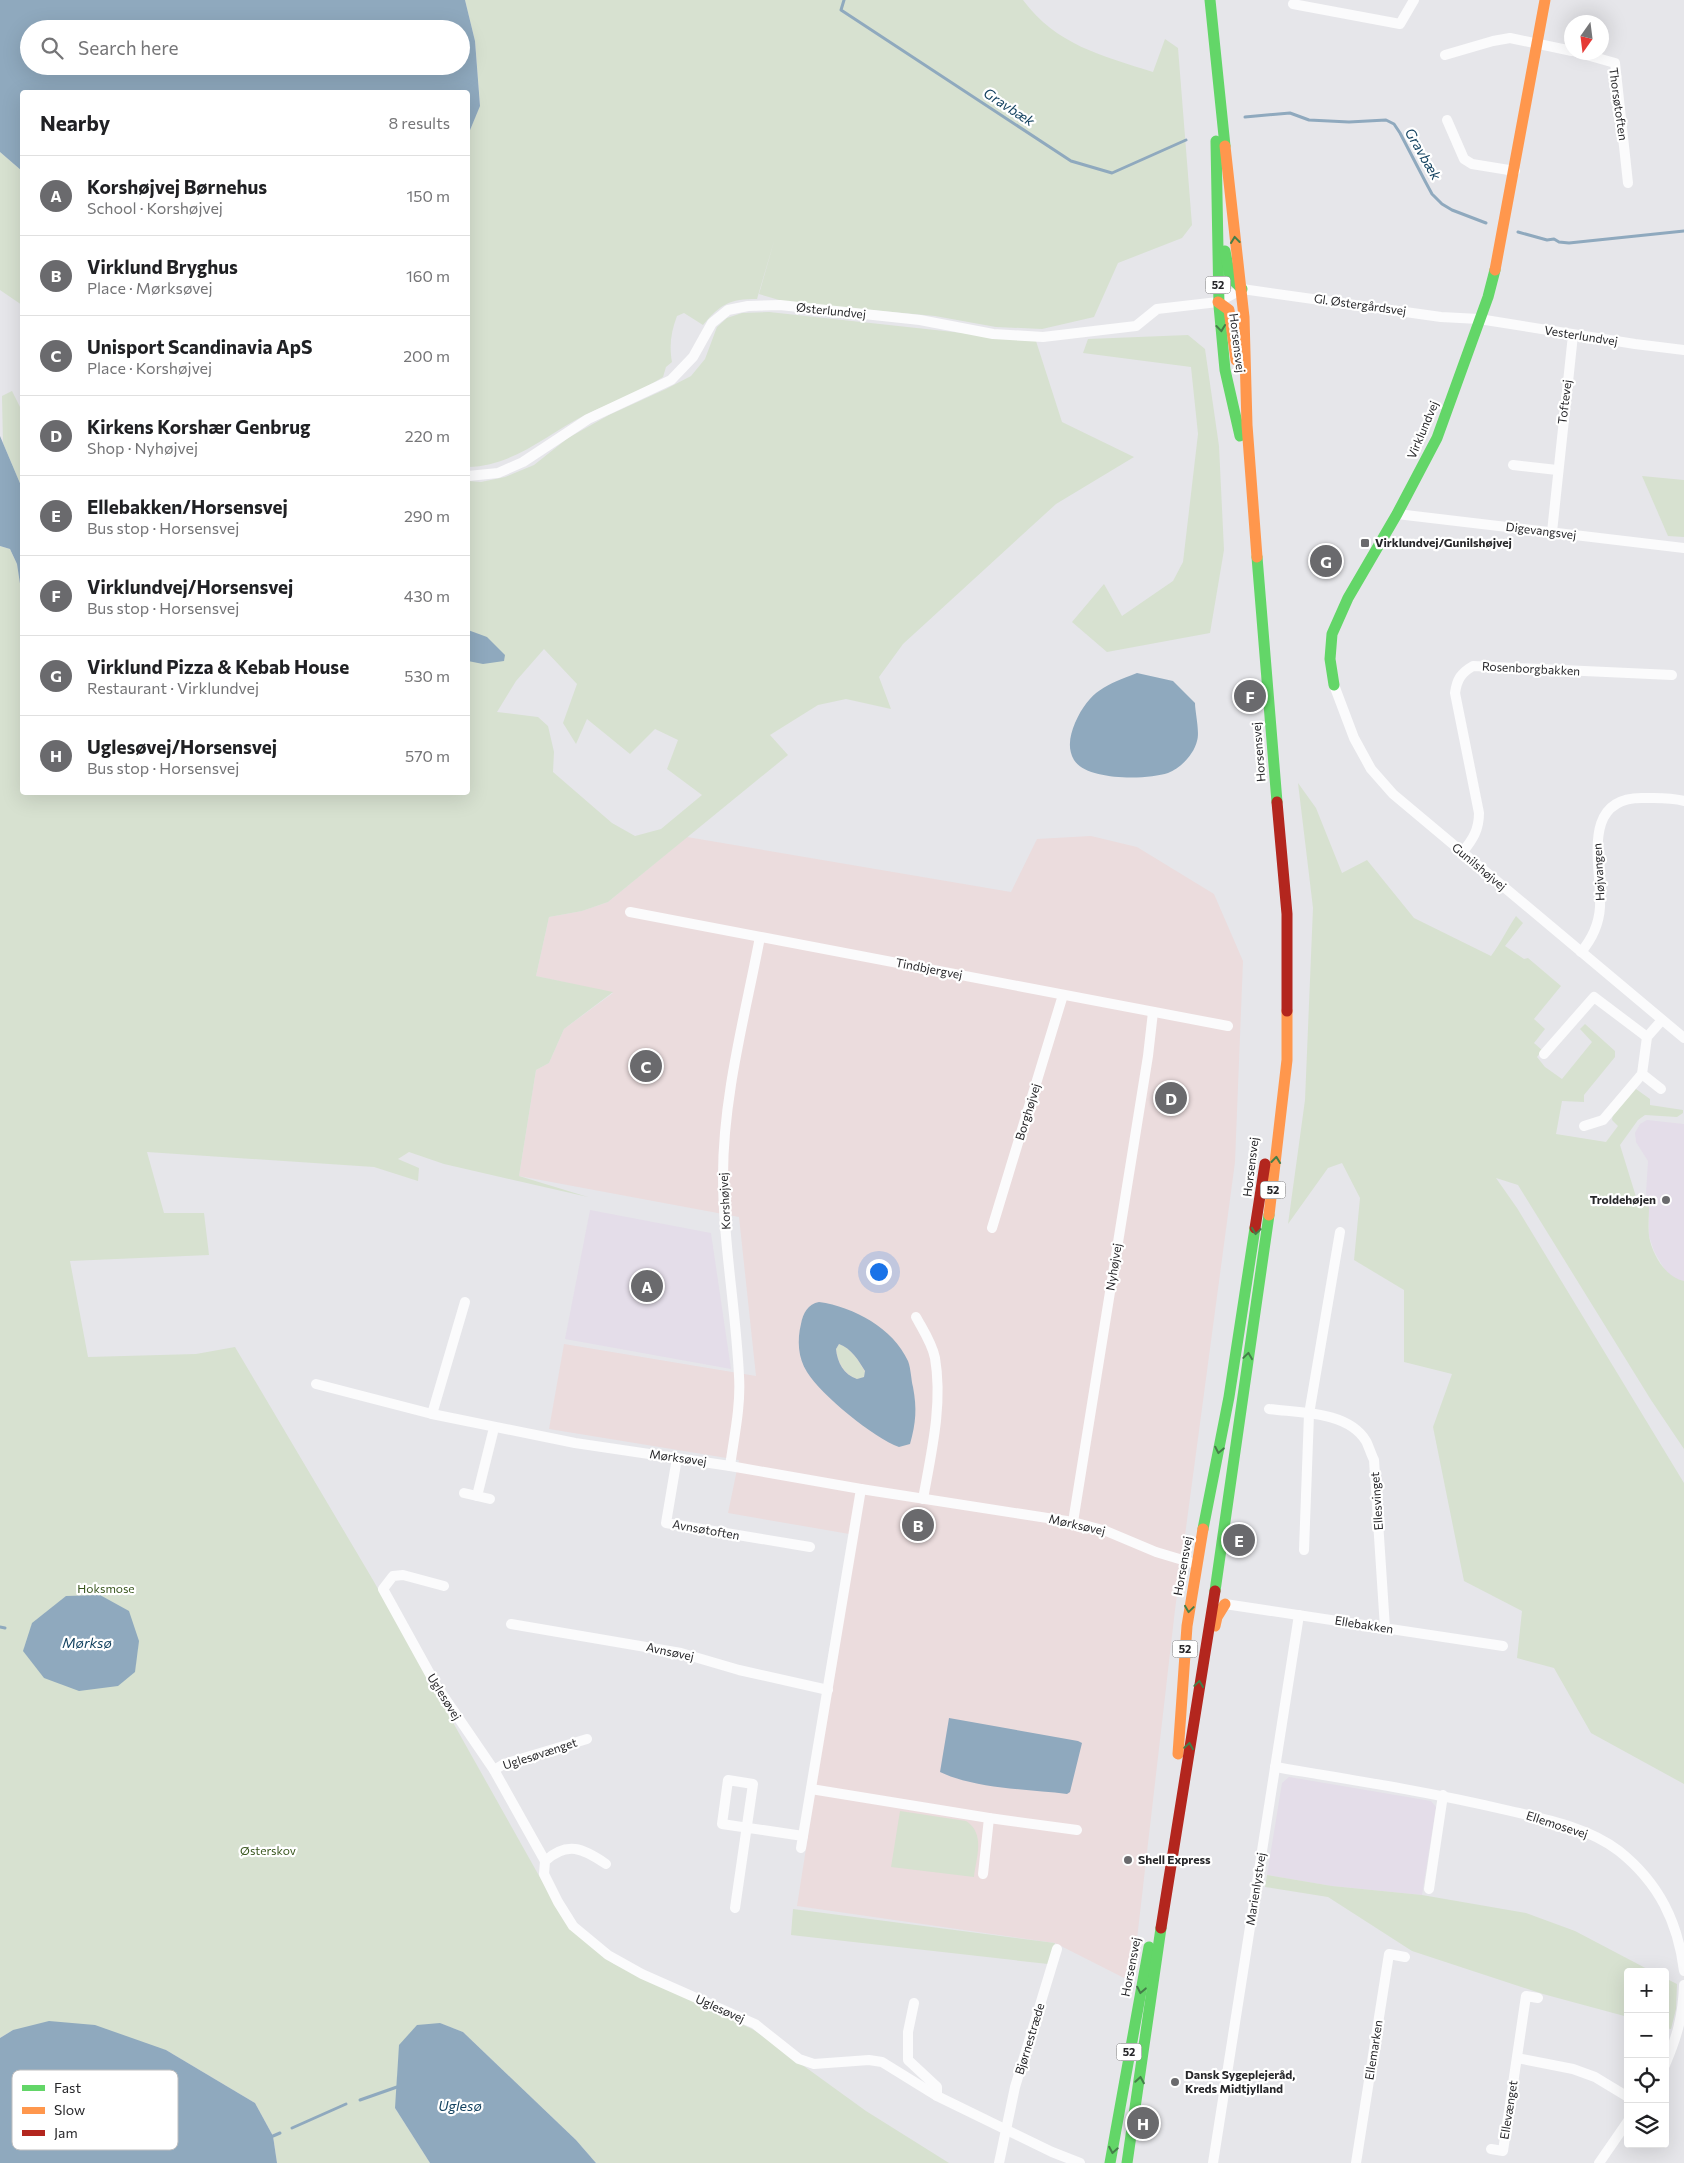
<!DOCTYPE html>
<html lang="en">
<head>
<meta charset="utf-8">
<style>
	:root { --surface:#fff; --page:#f6f6f6; --text:#202124; --muted:#757577; --line:#e0e0e0; --accent:#6a6a6d }
	body { margin:0; font-family:Commissioner,sans-serif; background:var(--page); color:var(--text) }
	.controls { position:absolute; right:15px; bottom:15px; display:grid; overflow:hidden; border-radius:5px; box-shadow:0 5px 20px #0002 }
	.controls button { width:45px; height:45px; display:grid; place-items:center; padding:0; border:0; border-bottom:1px solid var(--line); background:var(--surface); color:var(--text); font:25px sans-serif }
	.compass { position:absolute; left:1564px; top:15px; width:45px; height:45px; border-radius:50%; background:var(--surface); box-shadow:0 5px 20px #0002; rotate:194deg }
	.you { position:absolute; left:878px; top:1271px; width:18px; height:18px; margin:-12px; border:4px solid #fff; border-radius:50%; background:#1a73e8; box-shadow:0 0 0 8px #1a73e833 }
	.badge { display:grid; place-items:center; width:32px; height:32px; border-radius:50%; background:var(--accent); color:#fff; font-size:16px; font-weight:700 }
	.pin { position:absolute; translate:-50% -50%; border:2px solid #fff; box-shadow:0 1px 5px #0006 }
	.list { margin:0; padding:0; list-style:none }
	h2 { display:flex; justify-content:space-between; align-items:center; height:65px; margin:0; padding:0 20px; font-size:21px }
	h2 small { font-size:16px; font-weight:400; color:var(--muted) }
	.list li { display:grid; grid-template-columns:32px 1fr auto; gap:15px; align-items:center; box-sizing:border-box; height:80px; padding:0 20px; border-top:1px solid var(--line) }
	.list b { display:block; font-size:19px; white-space:nowrap }
	.list p { margin:0; font-size:16px; white-space:nowrap; color:var(--muted) }
	.list em { font-size:16px; font-style:normal; color:var(--muted) }
	.icon { flex:none; width:28px; height:28px; fill:none; stroke:currentColor; stroke-width:2; stroke-linecap:round; stroke-linejoin:round }
	.map { position:relative; flex:none; width:1684px; height:2163px; overflow:hidden }
	.search { position:absolute; background:var(--surface); box-shadow:0 5px 20px #0002; left:20px; top:20px; width:450px; height:55px; display:flex; align-items:center; gap:12px; box-sizing:border-box; padding:0 18px; border-radius:28px; color:var(--muted); font-size:19px }
	.panel { position:absolute; background:var(--surface); box-shadow:0 5px 20px #0002; left:20px; top:90px; width:450px; height:705px; border-radius:5px }
	.map>svg:first-child { display:block }
	.industrial { fill:#ebdcdd }
	.education { fill:#e4dde9 }
	.green { fill:#d7e1d0; fill-rule:evenodd }
	.water { fill:#8fa9be; fill-rule:evenodd }
	.lines { fill:none; stroke-linecap:round; stroke-linejoin:round }
	.stream { stroke:#8fa9be; stroke-width:3 }
	.street { stroke:#fbfbfc; stroke-width:10 }
	.fast { stroke:#63d668; stroke-width:11 }
	.slow { stroke:#ff974d; stroke-width:11 }
	.jam { stroke:#b3261e; stroke-width:11 }
	.oneway { stroke:#457e49 }
	.poi-dot { fill:#6a6a6d; stroke:#fff; stroke-width:2 }
	.labels { text-anchor:middle; stroke-width:4.5; stroke-linejoin:round; paint-order:stroke }
	.shield { fill:#fff; stroke:#68686a; stroke-width:1 }
	.shield-label { font-size:11px; font-weight:bold; fill:#27272a }
	.street-label { font-size:12px; fill:#27272a; stroke:#fff }
	.poi-label { font-size:12px; font-weight:bold; fill:#27272a; stroke:#fff; text-anchor:start }
	.park-label { font-size:12px; fill:#39561e; stroke:#fff }
	.water-label { font-size:14px; font-style:italic; fill:#12415f; stroke:#fff }
	.key { fill:#fff; stroke:#bebebf; stroke-width:1 }
	.key-label { font-size:14px; fill:#27272a }
</style>
</head>
<body>
<div class="map">
<svg width="1684" height="2163" viewBox="0 0 1684 2163">
	<rect width="100%" height="100%" fill="#e6e6ea"/>
	<!-- industrial -->
	<polygon class="industrial" points="1091,836 1137,847 1214,894 1243,961 1235,1162 1175,1610 1132,1982 1055,1943 797,1906 855,1535 728,1513 739,1460 549,1429 564,1344 756,1376 739,1217 519,1176 536,1070 549,1063 564,1029 613,993 536,976 549,917 582,911 608,902 687,837 1011,892 1037,839"/>
	<!-- education -->
	<g class="education">
		<polygon points="1647,1120 1684,1124 1684,1281 1675,1279 1665,1270 1654,1251 1649,1236 1649,1207 1646,1193 1648,1161 1636,1142 1635,1133 1640,1124"/>
		<polygon points="590,1210 711,1233 731,1369 565,1339"/>
		<polygon points="1289,1777 1431,1801 1436,1807 1422,1895 1332,1886 1267,1875 1282,1783"/>
	</g>
	<!-- green -->
	<g class="green">
		<path d="M465,0H1023C1056,45 1103,56 1153,72L1165,39L1178,48L1192,225L1182,238L1118,263L1094,317L1042,329L996,327L935,316L786,302L759,294L775,238L757,299C729,299 721,304 703,325L684,313L677,316C671,332 669,345 672,362L666,367L663,377C638,393 609,403 583,416C545,436 513,466 468,467V135L480,105L475,41Z"/>
		<polygon points="0,152 22,171 22,305 0,290"/>
		<path d="M769,312L1036,341L1062,422L1134,457L1056,504L903,644L879,677L891,709L846,699L818,705L770,735L788,755L608,902L582,911L549,917L536,976L613,992L564,1029L549,1063L536,1070L519,1176L588,1197L444,1164L409,1152L398,1159L419,1168L418,1181L374,1167L147,1152L164,1213H204L209,1255L70,1261L88,1357L196,1354L235,1347L373,1580L556,1906L582,1938L614,1964L754,2030L866,2111L949,2163H596L576,2140L463,2032L439,2023L395,2108L430,2163H277L273,2136L255,2103L166,2050L13,2030L0,2038V546L10,549L17,564L22,597V792H468V481L481,482L505,477L534,465L568,438L609,415L666,389L691,376L705,359L717,327L727,318L742,313ZM544,649L577,684L563,723L576,744L587,719L630,754L655,729L678,740L667,769L702,795L661,829L635,836L612,823L553,772L554,752L548,726L538,717L497,712L516,681Z"/>
		<polygon points="1188,335 1205,349 1219,446 1224,550 1210,633 1107,652 1072,622 1104,584 1122,616 1173,581 1183,562 1198,434 1191,367 1083,353 1088,339"/>
		<polygon points="12,391 22,411 22,488 3,443 2,396"/>
		<polygon points="1642,476 1684,480 1684,537 1668,536"/>
		<path d="M1298,783L1316,808L1342,873L1367,860L1414,918L1491,956C1501,943 1507,929 1516,916L1523,923L1505,946L1524,959L1528,958L1561,986L1534,1019L1545,1029L1534,1043L1542,1050L1537,1057L1545,1067L1562,1079L1592,1042L1580,1029L1585,1024L1615,1051V1057L1584,1095V1102L1562,1101L1556,1134L1606,1142L1618,1126L1612,1120L1613,1113L1632,1089H1636L1650,1099V1105L1683,1110V1113L1677,1117L1645,1115L1638,1120L1620,1145L1637,1200L1649,1207C1649,1216 1648,1227 1649,1236C1652,1254 1665,1277 1684,1281V1449L1651,1400L1518,1185L1496,1178L1517,1208L1684,1483V1784L1591,1733L1554,1668L1517,1658L1522,1611L1464,1581L1433,1427L1452,1374L1404,1362V1290L1354,1260L1360,1198L1342,1163L1328,1168L1288,1224L1305,1100L1313,908Z"/>
		<path d="M839,1344C851,1348 859,1361 865,1372L864,1377L857,1379C845,1375 837,1362 836,1349Z"/>
		<path d="M900,1811L966,1821C986,1834 976,1858 974,1877L891,1867Z"/>
		<polygon points="1267,1875 1332,1886 1422,1895 1526,1913 1575,1931 1653,1972 1628,1972 1628,2017 1543,1994 1412,1951 1328,1897 1265,1887"/>
		<polygon points="793,1909 1055,1943 1048,1964 791,1935"/>
		<polygon points="1665,1978 1677,1984 1676,2009 1671,2029 1665,2028"/>
	</g>
	<!-- water -->
	<g class="water">
		<path d="M0,0H465L475,41L480,106L468,135V92H22V171L0,152ZM29,29H461V66H29Z"/>
		<polygon points="0,436 22,488 22,597 17,564 10,549 0,546"/>
		<polygon points="468,630 487,637 505,655 504,661 483,664 468,661"/>
		<path d="M1137,673L1173,681L1195,703C1195,712 1200,732 1197,741C1194,754 1181,768 1168,773C1147,780 1087,781 1074,760C1067,748 1070,735 1075,723C1090,690 1106,685 1137,673Z"/>
		<path d="M819,1302C854,1307 893,1328 908,1361C911,1369 911,1379 913,1387C917,1409 916,1422 910,1444L899,1447C874,1438 821,1395 807,1372C798,1358 797,1340 801,1324C803,1313 808,1304 819,1302ZM839,1344C851,1348 859,1361 865,1371L864,1377L857,1379C844,1375 837,1362 836,1349Z"/>
		<polygon points="100,1595 129,1611 139,1641 135,1672 118,1686 79,1691 44,1678 23,1651 32,1623 66,1596"/>
		<path d="M949,1718L1078,1741L1082,1743L1070,1792L1067,1794C1027,1789 976,1789 940,1772Z"/>
		<polygon points="49,2021 95,2025 166,2050 255,2103 273,2136 277,2163 0,2163 0,2038 13,2030"/>
		<polygon points="440,2023 463,2032 576,2140 596,2163 430,2163 395,2108 399,2045 417,2025"/>
	</g>
	<g class="lines">
		<!-- stream -->
		<g class="stream">
			<polyline points="844,0 841,10 1071,161 1112,173 1186,140"/>
			<polyline points="1245,117 1290,113 1309,120 1349,122 1386,120 1394,124 1400,133 1425,181 1432,194 1442,204 1452,210 1486,223"/>
			<polyline points="1518,232 1547,240 1554,239 1559,242 1569,243 1684,231"/>
			<polyline points="0,1627 5,1628"/>
			<polyline points="360,2100 397,2087"/>
			<polyline points="292,2128 346,2104"/>
			<polyline points="273,2136 280,2133"/>
		</g>
		<!-- street -->
		<g class="street">
			<polyline points="1293,4 1400,24 1414,0"/>
			<polyline points="1576,52 1615,63 1628,183"/>
			<polyline points="1445,55 1493,41 1510,38 1572,51"/>
			<polyline points="1447,120 1464,159 1472,164 1515,171"/>
			<polyline points="1513,465 1557,470"/>
			<polyline points="468,476 498,473 523,462 588,419 671,380 693,357 712,323 728,310 748,306 780,305 920,320 993,334 1043,337 1136,326 1157,309 1218,302 1242,289 1441,317 1479,319 1635,344 1684,350"/>
			<polyline points="1397,514 1684,548"/>
			<polyline points="1552,532 1573,335"/>
			<polyline points="1334,685 1354,738 1371,769 1393,794 1684,1038"/>
			<path d="M1462,853C1473,839 1479,830 1479,813L1455,693C1457,679 1461,673 1473,666L1672,675"/>
			<polyline points="630,912 1228,1026"/>
			<path d="M1581,952C1592,939 1599,924 1600,907C1602,867 1579,797 1643,798C1657,798 1670,797 1684,801"/>
			<polyline points="1544,1054 1594,997 1647,1037"/>
			<polyline points="1661,1089 1642,1074 1647,1037 1662,1020"/>
			<polyline points="1584,1126 1603,1120 1642,1074"/>
			<polyline points="992,1228 1063,995"/>
			<path d="M916,1317C923,1330 932,1343 935,1358C943,1405 931,1454 923,1499"/>
			<polyline points="316,1384 432,1414 575,1443 730,1466 861,1489 1073,1522 1106,1531 1156,1552 1196,1564"/>
			<path d="M1269,1409C1300,1413 1348,1411 1366,1441C1369,1447 1371,1454 1374,1460L1385,1628"/>
			<polyline points="432,1414 465,1302"/>
			<polyline points="677,1458 666,1523 810,1547"/>
			<path d="M730,1466C734,1437 741,1406 739,1376C736,1309 723,1243 723,1176C723,1096 745,1016 760,937"/>
			<polyline points="464,1493 490,1499"/>
			<polyline points="477,1496 494,1428"/>
			<polyline points="1073,1522 1148,1056 1153,1012"/>
			<polyline points="1304,1550 1309,1414 1340,1232"/>
			<polyline points="444,1586 403,1575 393,1576 383,1589 436,1685 494,1770 545,1861"/>
			<polyline points="1225,1604 1503,1646"/>
			<polyline points="511,1624 681,1653 739,1670 828,1690"/>
			<path d="M1275,1767C1353,1780 1430,1792 1506,1810C1544,1819 1588,1827 1619,1851C1659,1883 1678,1922 1684,1971"/>
			<polyline points="494,1770 504,1764 587,1739"/>
			<polyline points="811,1789 989,1818 1077,1830"/>
			<polyline points="801,1848 861,1489"/>
			<path d="M606,1864C583,1848 567,1841 545,1861L544,1874L558,1902L573,1926L608,1955L642,1974L755,2024L799,2059L814,2064L869,2060L882,2062L937,2096L1052,2152L1080,2163"/>
			<polyline points="983,1874 989,1818"/>
			<polyline points="1429,1889 1443,1795"/>
			<polyline points="735,1908 753,1784 728,1780 722,1824 803,1836"/>
			<polyline points="914,2003 908,2032 908,2060 937,2087 937,2096"/>
			<polyline points="1517,2058 1573,2069 1595,2077 1628,2097"/>
			<path d="M1665,2065C1677,2037 1683,2016 1684,1985"/>
			<polyline points="1491,2149 1503,2151 1526,1996 1538,1998"/>
			<polyline points="999,2163 1015,2087 1057,1949"/>
			<polyline points="1213,2163 1299,1615"/>
			<polyline points="1356,2163 1389,1954 1405,1957"/>
			<polyline points="1599,2163 1628,2121"/>
		</g>
		<!-- fast -->
		<g class="fast">
			<polyline points="1210,0 1225,146"/>
			<polyline points="1216,141 1219,306 1225,370 1240,436"/>
			<polyline points="1225,251 1230,277 1242,289"/>
			<polyline points="1257,557 1277,802"/>
			<polyline points="1334,685 1330,659 1332,634 1348,598 1397,514 1437,438 1488,297 1495,270"/>
			<polyline points="1203,1529 1229,1397 1255,1228"/>
			<polyline points="1215,1591 1269,1215"/>
			<polyline points="1110,2163 1149,1947"/>
			<polyline points="1127,2163 1161,1928"/>
		</g>
		<!-- slow -->
		<g class="slow">
			<polyline points="1225,146 1244,317 1247,425 1257,557"/>
			<polyline points="1495,270 1545,0"/>
			<polyline points="1218,302 1229,310 1236,360"/>
			<polyline points="1269,1215 1287,1060 1287,1011"/>
			<polyline points="1215,1626 1217,1617 1225,1604"/>
			<polyline points="1178,1754 1187,1626 1203,1529"/>
		</g>
		<!-- jam -->
		<g class="jam">
			<polyline points="1277,802 1287,914 1287,1011"/>
			<polyline points="1255,1228 1265,1164"/>
			<polyline points="1161,1928 1215,1591"/>
		</g>
	</g>
	<!-- one-way arrows -->
	<defs><path id="oneway-chevron" d="M-2-3.5L2.5 0L-2 3.5" fill="none" stroke-width="1.6" stroke-linecap="round" stroke-linejoin="round" transform="scale(1.25)"/></defs>
	<g class="oneway">
		<use href="#oneway-chevron" transform="translate(1235 240) rotate(-97)"/>
		<use href="#oneway-chevron" transform="translate(1221 328) rotate(84)"/>
		<use href="#oneway-chevron" transform="translate(1276 1160) rotate(-84)"/>
		<use href="#oneway-chevron" transform="translate(1256 1231) rotate(98)"/>
		<use href="#oneway-chevron" transform="translate(1248 1356) rotate(-82)"/>
		<use href="#oneway-chevron" transform="translate(1219 1450) rotate(101)"/>
		<use href="#oneway-chevron" transform="translate(1189 1609) rotate(98)"/>
		<use href="#oneway-chevron" transform="translate(1199 1684) rotate(-82)"/>
		<use href="#oneway-chevron" transform="translate(1189 1746) rotate(-81)"/>
		<use href="#oneway-chevron" transform="translate(1141 1990) rotate(101)"/>
		<use href="#oneway-chevron" transform="translate(1140 2080) rotate(-81)"/>
		<use href="#oneway-chevron" transform="translate(1113 2150) rotate(100)"/>
	</g>
	<!-- markers -->
	<g class="poi-dot">
		<rect x="1360" y="538" width="10" height="10" rx="2.5"/>
		<circle cx="1666" cy="1200" r="5"/>
		<circle cx="1128" cy="1860" r="5"/>
		<circle cx="1175" cy="2082" r="5"/>
	</g>
	<g class="labels">
		<!-- shield labels -->
		<g class="shield">
			<rect x="1205.5" y="276.5" width="25" height="17" rx="4"/>
			<rect x="1260.5" y="1181.5" width="25" height="17" rx="4"/>
			<rect x="1172.5" y="1640.5" width="25" height="17" rx="4"/>
			<rect x="1116.5" y="2043.5" width="25" height="17" rx="4"/>
		</g>
		<g class="shield-label">
			<text x="1218" y="289">52</text>
			<text x="1273" y="1194">52</text>
			<text x="1185" y="1653">52</text>
			<text x="1129" y="2056">52</text>
		</g>
		<!-- street labels -->
		<g class="street-label">
			<text transform="translate(1618 104) rotate(82)" y="4">Thorsøtoften</text>
			<text transform="translate(1360 305) rotate(8)" y="4">Gl. Østergårdsvej</text>
			<text transform="translate(831 311) rotate(6)" y="4">Østerlundvej</text>
			<text transform="translate(1581 336) rotate(9)" y="4">Vesterlundvej</text>
			<text transform="translate(1237 343) rotate(83)" y="4">Horsensvej</text>
			<text transform="translate(1565 402) rotate(-83)" y="4">Toftevej</text>
			<text transform="translate(1423 430) rotate(-67)" y="4">Virklundvej</text>
			<text transform="translate(1541 531) rotate(7)" y="4">Digevangsvej</text>
			<text transform="translate(1531 669) rotate(3)" y="4">Rosenborgbakken</text>
			<text transform="translate(1259 752) rotate(-95)" y="4">Horsensvej</text>
			<text transform="translate(1479 867) rotate(40)" y="4">Gunilshøjvej</text>
			<text transform="translate(1599 872) rotate(-93)" y="4">Højvangen</text>
			<text transform="translate(929 969) rotate(11)" y="4">Tindbjergvej</text>
			<text transform="translate(1028 1112) rotate(-73)" y="4">Borghøjvej</text>
			<text transform="translate(1251 1167) rotate(-83)" y="4">Horsensvej</text>
			<text transform="translate(725 1201) rotate(-93)" y="4">Korshøjvej</text>
			<text transform="translate(1114 1267) rotate(-81)" y="4">Nyhøjvej</text>
			<text transform="translate(678 1458) rotate(8)" y="4">Mørksøvej</text>
			<text transform="translate(1377 1501) rotate(-94)" y="4">Ellesvinget</text>
			<text transform="translate(1077 1525) rotate(13)" y="4">Mørksøvej</text>
			<text transform="translate(706 1530) rotate(10)" y="4">Avnsøtoften</text>
			<text transform="translate(1183 1566) rotate(-80)" y="4">Horsensvej</text>
			<text transform="translate(1364 1625) rotate(9)" y="4">Ellebakken</text>
			<text transform="translate(670 1652) rotate(12)" y="4">Avnsøvej</text>
			<text transform="translate(444 1697) rotate(58)" y="4">Uglesøvej</text>
			<text transform="translate(540 1754) rotate(-18)" y="4">Uglesøvænget</text>
			<text transform="translate(1557 1825) rotate(18)" y="4">Ellemosevej</text>
			<text transform="translate(1256 1889) rotate(-81)" y="4">Marienlystvej</text>
			<text transform="translate(1131 1967) rotate(-79)" y="4">Horsensvej</text>
			<text transform="translate(720 2009) rotate(24)" y="4">Uglesøvej</text>
			<text transform="translate(1030 2039) rotate(-73)" y="4">Bjørnestræde</text>
			<text transform="translate(1374 2050) rotate(-81)" y="4">Ellemarken</text>
			<text transform="translate(1509 2110) rotate(-81)" y="4">Ellevænget</text>
		</g>
		<!-- poi labels -->
		<g class="poi-label">
			<text x="1375" y="547">Virklundvej/Gunilshøjvej</text>
			<text x="1656" y="1204" text-anchor="end">Troldehøjen</text>
			<text x="1138" y="1864">Shell Express</text>
			<text x="1185" y="2079">Dansk Sygeplejeråd,<tspan x="1185" dy="14">Kreds Midtjylland</tspan></text>
		</g>
		<!-- park labels -->
		<g class="park-label">
			<text x="106" y="1593">Hoksmose</text>
			<text x="268" y="1855">Østerskov</text>
		</g>
		<!-- water labels -->
		<g class="water-label">
			<text transform="translate(1009 107) rotate(33)" y="5">Gravbæk</text>
			<text transform="translate(1423 154) rotate(60)" y="5">Gravbæk</text>
			<text x="87" y="1648">Mørksø</text>
			<text x="460" y="2111">Uglesø</text>
		</g>
	</g>
	<!-- legend -->
	<rect x="12" y="2070" width="166" height="80" rx="8" class="key"/>
	<rect x="22" y="2085" width="23" height="6" fill="#63d668"/>
	<rect x="22" y="2107" width="23" height="7" fill="#ff974d"/>
	<rect x="22" y="2130" width="23" height="6" fill="#b3261e"/>
	<g class="key-label">
		<text x="54" y="2093">Fast</text>
		<text x="54" y="2115">Slow</text>
		<text x="54" y="2138">Jam</text>
	</g>
</svg>
<div class="controls">
<button>+</button>
<button>−</button>
<button><svg class="icon" aria-label="locate" viewBox="0 0 24 24"><circle cx="12" cy="12" r="6"/><path d="M12 2v4M12 18v4M2 12h4M18 12h4"/></svg></button>
<button><svg class="icon" aria-label="layers" viewBox="0 0 24 24"><path d="M12 4l9 5-9 5-9-5zM3 14l9 5 9-5"/></svg></button>
</div>
<svg class="compass" viewBox="-18 -18 36 36"><path d="M0-13l5 13h-10z" fill="#e53935"/><path d="M0 13l5-13h-10z" fill="#757577"/></svg>
<div class="you"></div>
<div class="pin badge" style="left:647px;top:1286px">A</div>
<div class="pin badge" style="left:918px;top:1525px">B</div>
<div class="pin badge" style="left:646px;top:1066px">C</div>
<div class="pin badge" style="left:1171px;top:1098px">D</div>
<div class="pin badge" style="left:1239px;top:1540px">E</div>
<div class="pin badge" style="left:1250px;top:696px">F</div>
<div class="pin badge" style="left:1326px;top:561px">G</div>
<div class="pin badge" style="left:1143px;top:2123px">H</div>
<div class="search"><svg class="icon" aria-label="search" viewBox="0 0 24 24"><circle cx="10" cy="10" r="6"/><path d="M15 15l6 6"/></svg>Search here</div>
<section class="panel">
<h2>Nearby<small>8 results</small></h2>
<ul class="list">
<li><span class="badge">A</span><div><b>Korshøjvej Børnehus</b><p>School · Korshøjvej</p></div><em>150 m</em></li>
<li><span class="badge">B</span><div><b>Virklund Bryghus</b><p>Place · Mørksøvej</p></div><em>160 m</em></li>
<li><span class="badge">C</span><div><b>Unisport Scandinavia ApS</b><p>Place · Korshøjvej</p></div><em>200 m</em></li>
<li><span class="badge">D</span><div><b>Kirkens Korshær Genbrug</b><p>Shop · Nyhøjvej</p></div><em>220 m</em></li>
<li><span class="badge">E</span><div><b>Ellebakken/Horsensvej</b><p>Bus stop · Horsensvej</p></div><em>290 m</em></li>
<li><span class="badge">F</span><div><b>Virklundvej/Horsensvej</b><p>Bus stop · Horsensvej</p></div><em>430 m</em></li>
<li><span class="badge">G</span><div><b>Virklund Pizza &amp; Kebab House</b><p>Restaurant · Virklundvej</p></div><em>530 m</em></li>
<li><span class="badge">H</span><div><b>Uglesøvej/Horsensvej</b><p>Bus stop · Horsensvej</p></div><em>570 m</em></li>
</ul>
</section>
</div>
</body>
</html>
